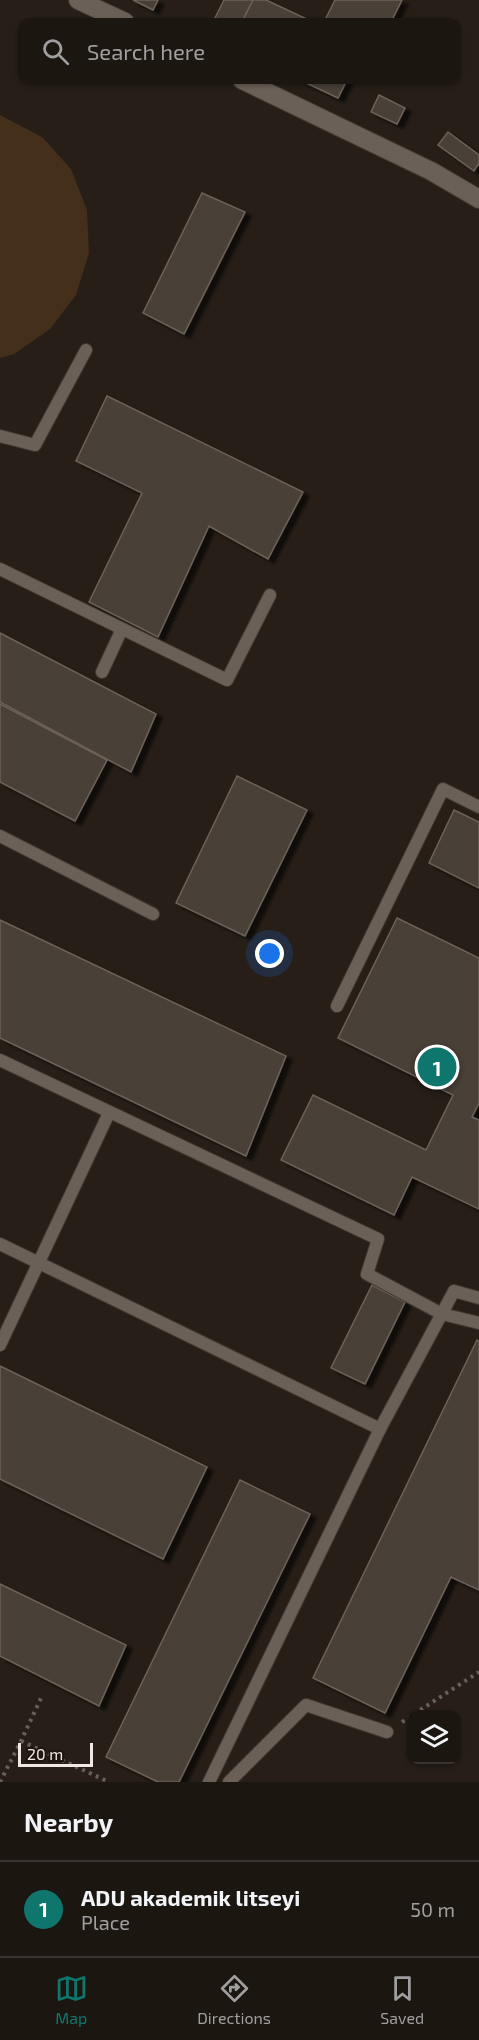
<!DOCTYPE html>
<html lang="en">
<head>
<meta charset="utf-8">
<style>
	:root { --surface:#1c1611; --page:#29231f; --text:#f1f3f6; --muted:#a09f9f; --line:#3a3531; --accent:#0f766e }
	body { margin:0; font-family:"Exo 2",sans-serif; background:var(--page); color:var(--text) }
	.controls { position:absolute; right:18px; bottom:18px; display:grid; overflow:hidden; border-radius:12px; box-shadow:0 2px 4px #0004 }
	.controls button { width:54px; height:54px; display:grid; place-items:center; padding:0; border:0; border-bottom:2px solid var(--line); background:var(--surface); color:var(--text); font:30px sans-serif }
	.scale { position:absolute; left:18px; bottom:15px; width:75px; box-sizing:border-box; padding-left:6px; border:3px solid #efe9e4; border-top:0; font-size:16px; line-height:21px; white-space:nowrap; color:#efe9e4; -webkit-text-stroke:4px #1d150e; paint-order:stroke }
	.you { position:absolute; left:270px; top:954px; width:21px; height:21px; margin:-15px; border:4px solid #fff; border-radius:50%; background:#1a73e8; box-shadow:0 0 0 9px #1a73e833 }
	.badge { display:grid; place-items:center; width:39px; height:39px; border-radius:50%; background:var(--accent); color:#fff; font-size:20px; font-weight:700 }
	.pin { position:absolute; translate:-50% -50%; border:3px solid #fff; box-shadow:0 2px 6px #0006 }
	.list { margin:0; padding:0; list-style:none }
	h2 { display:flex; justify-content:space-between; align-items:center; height:78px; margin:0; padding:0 24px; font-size:26px }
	h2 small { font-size:20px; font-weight:400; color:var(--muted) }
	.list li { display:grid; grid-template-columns:39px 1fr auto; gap:18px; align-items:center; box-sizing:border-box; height:96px; padding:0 24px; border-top:2px solid var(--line) }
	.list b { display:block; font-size:22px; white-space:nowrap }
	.list p { margin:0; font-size:20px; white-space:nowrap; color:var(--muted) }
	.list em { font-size:20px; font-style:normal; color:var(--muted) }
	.icon { flex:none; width:33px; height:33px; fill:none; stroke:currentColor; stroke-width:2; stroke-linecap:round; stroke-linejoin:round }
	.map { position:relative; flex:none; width:479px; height:1782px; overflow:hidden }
	.search { position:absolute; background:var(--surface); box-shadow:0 2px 4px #0004; left:18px; right:18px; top:18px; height:66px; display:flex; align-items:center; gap:15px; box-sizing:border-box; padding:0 21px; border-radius:12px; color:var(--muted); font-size:22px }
	.sheet { height:174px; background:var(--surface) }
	nav { display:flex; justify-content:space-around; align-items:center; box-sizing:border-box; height:84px; border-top:2px solid var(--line); background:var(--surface); font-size:16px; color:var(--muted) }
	nav a { display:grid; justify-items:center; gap:3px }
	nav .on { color:var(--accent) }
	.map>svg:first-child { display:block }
	.green { fill:#442f1a }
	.building { fill:#483f37; stroke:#6c6259; stroke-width:1.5; filter:url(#shadow) }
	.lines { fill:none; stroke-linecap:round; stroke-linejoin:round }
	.lane-casing { stroke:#403a34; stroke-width:14 }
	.street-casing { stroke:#403a34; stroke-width:20 }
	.path { stroke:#676059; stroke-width:4; stroke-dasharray:3 4.5; stroke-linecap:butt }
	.lane { stroke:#6a6057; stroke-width:12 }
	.street { stroke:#6a6057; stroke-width:18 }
</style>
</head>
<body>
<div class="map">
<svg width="479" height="1782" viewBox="0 0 479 1782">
	<defs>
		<filter id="shadow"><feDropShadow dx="6" dy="4" stdDeviation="1.5" flood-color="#0009"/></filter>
	</defs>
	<rect width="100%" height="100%" fill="#261e17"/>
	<!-- green -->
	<polygon class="green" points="0,115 42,137 71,169 87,210 89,253 76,295 50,329 14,354 0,358"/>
	<!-- building -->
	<g class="building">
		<polygon points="133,0 158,0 153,10"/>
		<polygon points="224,0 253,0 242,22 213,22"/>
		<polygon points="253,0 266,0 313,22 242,22"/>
		<polygon points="335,0 402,0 391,22 324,22"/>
		<polygon points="300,80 347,80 338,98"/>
		<polygon points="379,95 405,108 397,124 371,112"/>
		<polygon points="448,132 479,155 479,163 474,171 438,145"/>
		<polygon points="202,193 245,212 184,334 143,313"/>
		<polygon points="107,396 303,492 268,559 209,526 158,637 89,602 142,493 76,461"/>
		<polygon points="0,633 156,714 131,772 0,702"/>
		<polygon points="0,704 107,760 75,821 0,782"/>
		<polygon points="237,776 307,810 245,936 176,903"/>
		<polygon points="454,810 479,822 479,888 429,863"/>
		<polygon points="397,918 479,958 479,1103 472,1117 479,1120 479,1209 412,1177 394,1215 281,1160 313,1095 426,1150 453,1095 338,1038"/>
		<polygon points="0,920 286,1056 246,1156 0,1038"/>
		<polygon points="372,1285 405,1302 365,1384 331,1368"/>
		<polygon points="477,1340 479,1341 479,1590 451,1577 385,1713 313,1678"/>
		<polygon points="0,1366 207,1467 163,1559 0,1479"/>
		<polygon points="240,1480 310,1514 179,1782 158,1782 106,1757"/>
		<polygon points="0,1584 126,1645 99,1706 0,1656"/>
	</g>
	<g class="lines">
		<!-- lane casing -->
		<g class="lane-casing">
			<g id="lane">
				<polyline points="0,436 35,445 86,350"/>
				<polyline points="0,569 227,680 270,595"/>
				<polyline points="102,672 122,629"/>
				<polyline points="0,836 153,914"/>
				<polyline points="337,1006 443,789 479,807"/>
				<polyline points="0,1060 378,1239 367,1274 442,1314 479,1323"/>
				<polyline points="0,1244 380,1429"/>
				<polyline points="0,1345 109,1113"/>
				<polyline points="209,1782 380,1429 454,1291 479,1298"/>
				<polyline points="229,1782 306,1705 387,1732"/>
			</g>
		</g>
		<!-- street casing -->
		<g class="street-casing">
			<g id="street">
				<polyline points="78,0 125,22"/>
				<polyline points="242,80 431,171 479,199"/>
			</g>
		</g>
		<!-- path -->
		<g class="path">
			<polyline points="414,1714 479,1672"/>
			<polyline points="402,1722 412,1716"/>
			<polyline points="21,1741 109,1782"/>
			<polyline points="0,1782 21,1741 42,1696"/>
		</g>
		<!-- lane -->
		<use href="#lane" class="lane"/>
		<!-- street -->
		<use href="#street" class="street"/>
	</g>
</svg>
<div class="controls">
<button><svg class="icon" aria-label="layers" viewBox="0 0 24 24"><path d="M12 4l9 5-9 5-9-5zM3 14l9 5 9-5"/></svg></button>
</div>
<div class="scale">20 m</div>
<div class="you"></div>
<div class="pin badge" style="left:437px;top:1067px">1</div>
<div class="search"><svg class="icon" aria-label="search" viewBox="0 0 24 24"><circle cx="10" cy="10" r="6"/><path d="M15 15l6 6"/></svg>Search here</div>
</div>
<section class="sheet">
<h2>Nearby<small></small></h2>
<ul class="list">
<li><span class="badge">1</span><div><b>ADU akademik litseyi</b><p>Place</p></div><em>50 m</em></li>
</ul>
</section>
<nav>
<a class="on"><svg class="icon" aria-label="map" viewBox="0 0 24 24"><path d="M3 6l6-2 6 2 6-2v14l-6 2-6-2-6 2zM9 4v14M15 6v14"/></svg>Map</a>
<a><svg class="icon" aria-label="directions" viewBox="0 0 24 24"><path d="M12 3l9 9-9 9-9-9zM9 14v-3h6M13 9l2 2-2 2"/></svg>Directions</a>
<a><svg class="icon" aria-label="saved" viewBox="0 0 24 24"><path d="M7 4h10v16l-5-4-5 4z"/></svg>Saved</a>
</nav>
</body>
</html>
